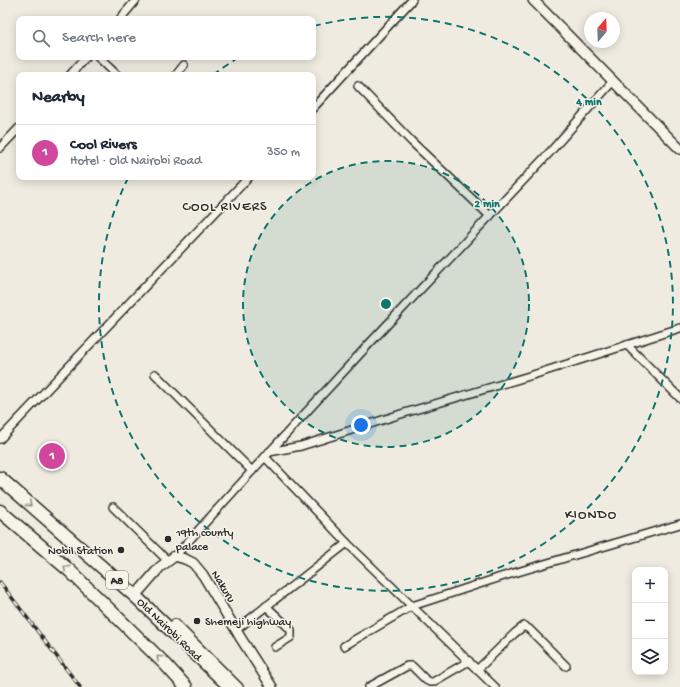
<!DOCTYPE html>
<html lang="en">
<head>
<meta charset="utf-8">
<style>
	:root { --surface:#fff; --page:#f2f2f3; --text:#1f2937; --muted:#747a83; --line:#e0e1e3; --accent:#d93025 }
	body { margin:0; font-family:"Gochi Hand",sans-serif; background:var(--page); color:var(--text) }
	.controls { position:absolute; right:12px; bottom:12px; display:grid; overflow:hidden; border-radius:8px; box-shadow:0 2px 10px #0003 }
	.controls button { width:36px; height:36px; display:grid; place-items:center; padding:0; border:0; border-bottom:1px solid var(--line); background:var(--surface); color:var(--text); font:20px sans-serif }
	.compass { position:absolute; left:584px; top:12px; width:36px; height:36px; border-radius:50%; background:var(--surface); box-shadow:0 2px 10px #0003; rotate:19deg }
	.you { position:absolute; left:361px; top:425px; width:14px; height:14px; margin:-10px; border:3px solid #fff; border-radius:50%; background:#1a73e8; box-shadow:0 0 0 6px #1a73e833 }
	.badge { display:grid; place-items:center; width:26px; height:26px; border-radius:50%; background:var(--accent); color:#fff; font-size:13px; font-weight:700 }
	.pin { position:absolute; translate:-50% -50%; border:2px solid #fff; box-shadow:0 1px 4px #0006 }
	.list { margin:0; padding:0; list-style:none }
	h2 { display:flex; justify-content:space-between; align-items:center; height:52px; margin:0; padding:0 16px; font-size:17px }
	h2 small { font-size:13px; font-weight:400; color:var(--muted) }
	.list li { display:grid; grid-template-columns:26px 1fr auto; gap:12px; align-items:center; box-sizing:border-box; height:56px; padding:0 16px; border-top:1px solid var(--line) }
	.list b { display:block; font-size:15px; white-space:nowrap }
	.list p { margin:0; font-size:13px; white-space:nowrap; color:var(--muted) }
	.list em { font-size:13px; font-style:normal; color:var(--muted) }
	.icon { flex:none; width:22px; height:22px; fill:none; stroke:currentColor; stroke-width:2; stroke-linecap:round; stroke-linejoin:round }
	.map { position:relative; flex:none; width:680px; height:687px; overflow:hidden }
	.search { position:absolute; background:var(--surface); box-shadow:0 2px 10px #0003; left:16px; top:16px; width:300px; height:44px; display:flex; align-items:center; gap:10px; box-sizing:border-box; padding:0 14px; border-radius:8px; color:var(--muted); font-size:15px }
	.panel { position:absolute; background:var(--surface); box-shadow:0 2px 10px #0003; left:16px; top:72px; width:300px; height:108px; border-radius:8px }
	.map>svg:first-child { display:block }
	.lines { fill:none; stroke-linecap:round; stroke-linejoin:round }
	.street-casing { stroke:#2b2b2b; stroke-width:10 }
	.secondary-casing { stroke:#2b2b2b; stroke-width:12 }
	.highway-casing { stroke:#2b2b2b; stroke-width:15 }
	.street { stroke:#f7f3e8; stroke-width:7 }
	.secondary { stroke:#f7f3e8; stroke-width:9 }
	.highway { stroke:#f7f3e8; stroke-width:12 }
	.rail-casing { stroke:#2b2b2b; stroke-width:3.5 }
	.rail { stroke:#f7f3e8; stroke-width:2; stroke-dasharray:6; stroke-linecap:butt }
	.oneway { stroke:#918f8a }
	.ring { fill:none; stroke:#0f766e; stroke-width:2; stroke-dasharray:7 5 }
	.poi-dot { fill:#2b2b2b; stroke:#f7f3e8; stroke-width:1.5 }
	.labels { text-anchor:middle; stroke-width:3; stroke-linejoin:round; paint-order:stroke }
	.shield { fill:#f7f3e8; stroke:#686764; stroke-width:1 }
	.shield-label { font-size:11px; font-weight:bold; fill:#2b2b2b }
	.poi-label { font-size:12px; fill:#2b2b2b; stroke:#f7f3e8; text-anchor:start }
	.street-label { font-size:12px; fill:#2b2b2b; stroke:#f7f3e8 }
	.quarter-label { font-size:14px; letter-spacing:1px; fill:#2b2b2b; stroke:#f7f3e8 }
	.centre { fill:#0f766e; stroke:#f7f3e8; stroke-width:2 }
	.ring-label { font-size:12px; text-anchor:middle; font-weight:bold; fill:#0f766e; stroke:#f7f3e8; stroke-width:3; stroke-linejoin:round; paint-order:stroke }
</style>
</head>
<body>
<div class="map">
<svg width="680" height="687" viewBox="0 0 680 687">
	<rect width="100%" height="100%" fill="#efebe0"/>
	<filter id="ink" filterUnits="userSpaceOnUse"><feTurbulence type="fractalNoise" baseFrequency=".025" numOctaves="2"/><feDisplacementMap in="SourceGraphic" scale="8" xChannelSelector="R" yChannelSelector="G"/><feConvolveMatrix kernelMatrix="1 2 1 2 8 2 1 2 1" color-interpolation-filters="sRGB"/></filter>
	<g filter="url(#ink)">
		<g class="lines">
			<!-- street casing -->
			<g class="street-casing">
				<g id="street">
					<polyline points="120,19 136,0"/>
					<polyline points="98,57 117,75"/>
					<polyline points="70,75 86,57"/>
					<polyline points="176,75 184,65"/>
					<polyline points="358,86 411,141 490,216"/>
					<polyline points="313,108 412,0"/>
					<polyline points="0,148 19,128"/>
					<polyline points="627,345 680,398"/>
					<polyline points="155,374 252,471"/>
					<polyline points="0,439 249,177"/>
					<polyline points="269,452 301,446 336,435 401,414 536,374 680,328"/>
					<polyline points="265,457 347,543 495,687"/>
					<polyline points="113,507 168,561"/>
					<polyline points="175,556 252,471 369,344 550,152 613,81"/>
					<polyline points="266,606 285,624 291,630 291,637 275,647"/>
					<polyline points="175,623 239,687"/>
					<polyline points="236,630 347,543"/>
					<polyline points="344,646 412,606 504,576 680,524"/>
					<polyline points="477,670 515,633 524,626 529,629 566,666"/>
					<polyline points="369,687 407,666 412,666 426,680 430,682 433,682 469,661"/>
				</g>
			</g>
			<!-- secondary casing -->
			<g class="secondary-casing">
				<g id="secondary">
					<polyline points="533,0 680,149"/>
					<polyline points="135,596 160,567 175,556 185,559 193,563 203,575 236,630 240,637 272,687"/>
				</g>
			</g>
			<!-- highway casing -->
			<g class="highway-casing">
				<g id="highway">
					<polyline points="0,478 135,596 230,687"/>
					<polyline points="0,511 70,571 166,665 186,687"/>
				</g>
			</g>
			<!-- street -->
			<use href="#street" class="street"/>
			<!-- secondary -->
			<use href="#secondary" class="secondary"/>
			<!-- highway -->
			<use href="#highway" class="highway"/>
			<!-- rail casing -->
			<g class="rail-casing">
				<polyline id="rail" points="0,582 80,687"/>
			</g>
			<!-- rail -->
			<use href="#rail" class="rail"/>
		</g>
		<!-- one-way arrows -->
		<defs><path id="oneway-chevron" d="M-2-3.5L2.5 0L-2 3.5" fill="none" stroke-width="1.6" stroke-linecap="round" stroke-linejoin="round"/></defs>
		<g class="oneway">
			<use href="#oneway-chevron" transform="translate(29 504) rotate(41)"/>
			<use href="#oneway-chevron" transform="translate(66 568) rotate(-139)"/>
			<use href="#oneway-chevron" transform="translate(159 658) rotate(-136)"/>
		</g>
	</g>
	<!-- distance rings -->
	<circle cx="386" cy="304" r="143" fill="#0f766e" fill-opacity=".12"/>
	<g class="ring">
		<circle cx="386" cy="304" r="143"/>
		<path d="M213 75A287 287 0 0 1 238 58M314 26A287 287 0 1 1 128 178"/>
	</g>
	<!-- markers -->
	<g class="poi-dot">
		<circle cx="168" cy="539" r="4"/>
		<circle cx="121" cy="550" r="4"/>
		<circle cx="197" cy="621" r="4"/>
	</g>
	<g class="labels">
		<!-- shield labels -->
		<rect class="shield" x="106" y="571" width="22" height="18" rx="3"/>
		<g class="shield-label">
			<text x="117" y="584">A8</text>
		</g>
		<!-- poi labels -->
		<g class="poi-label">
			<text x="176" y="536">19th county<tspan x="176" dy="14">palace</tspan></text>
			<text x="113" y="554" text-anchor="end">Nobil Station</text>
			<text x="205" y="625">Shemeji highway</text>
		</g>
		<!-- street labels -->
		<g class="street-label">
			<text transform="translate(224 586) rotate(58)" y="4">Nakuru</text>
			<text transform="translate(170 629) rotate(44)" y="4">Old Nairobi Road</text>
		</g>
		<!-- quarter labels -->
		<g class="quarter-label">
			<text x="225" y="210">COOL RIVERS</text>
			<text x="591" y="518">KIONDO</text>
		</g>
	</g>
	<circle cx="386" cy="304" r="6" class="centre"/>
	<g class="ring-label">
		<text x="589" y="105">4 min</text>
		<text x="487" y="207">2 min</text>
	</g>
</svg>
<div class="controls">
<button>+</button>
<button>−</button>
<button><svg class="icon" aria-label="layers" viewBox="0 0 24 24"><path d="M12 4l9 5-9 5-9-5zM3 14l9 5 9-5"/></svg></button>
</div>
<svg class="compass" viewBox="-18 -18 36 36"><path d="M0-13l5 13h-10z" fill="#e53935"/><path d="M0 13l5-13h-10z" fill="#747a83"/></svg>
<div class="you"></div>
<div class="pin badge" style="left:52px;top:456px;background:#d1479c">1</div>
<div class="search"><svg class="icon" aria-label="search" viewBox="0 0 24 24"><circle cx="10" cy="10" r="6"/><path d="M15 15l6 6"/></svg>Search here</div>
<section class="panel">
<h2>Nearby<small></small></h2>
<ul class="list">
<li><span class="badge" style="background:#d1479c">1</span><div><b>Cool Rivers</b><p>Hotel · Old Nairobi Road</p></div><em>350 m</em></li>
</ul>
</section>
</div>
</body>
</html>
